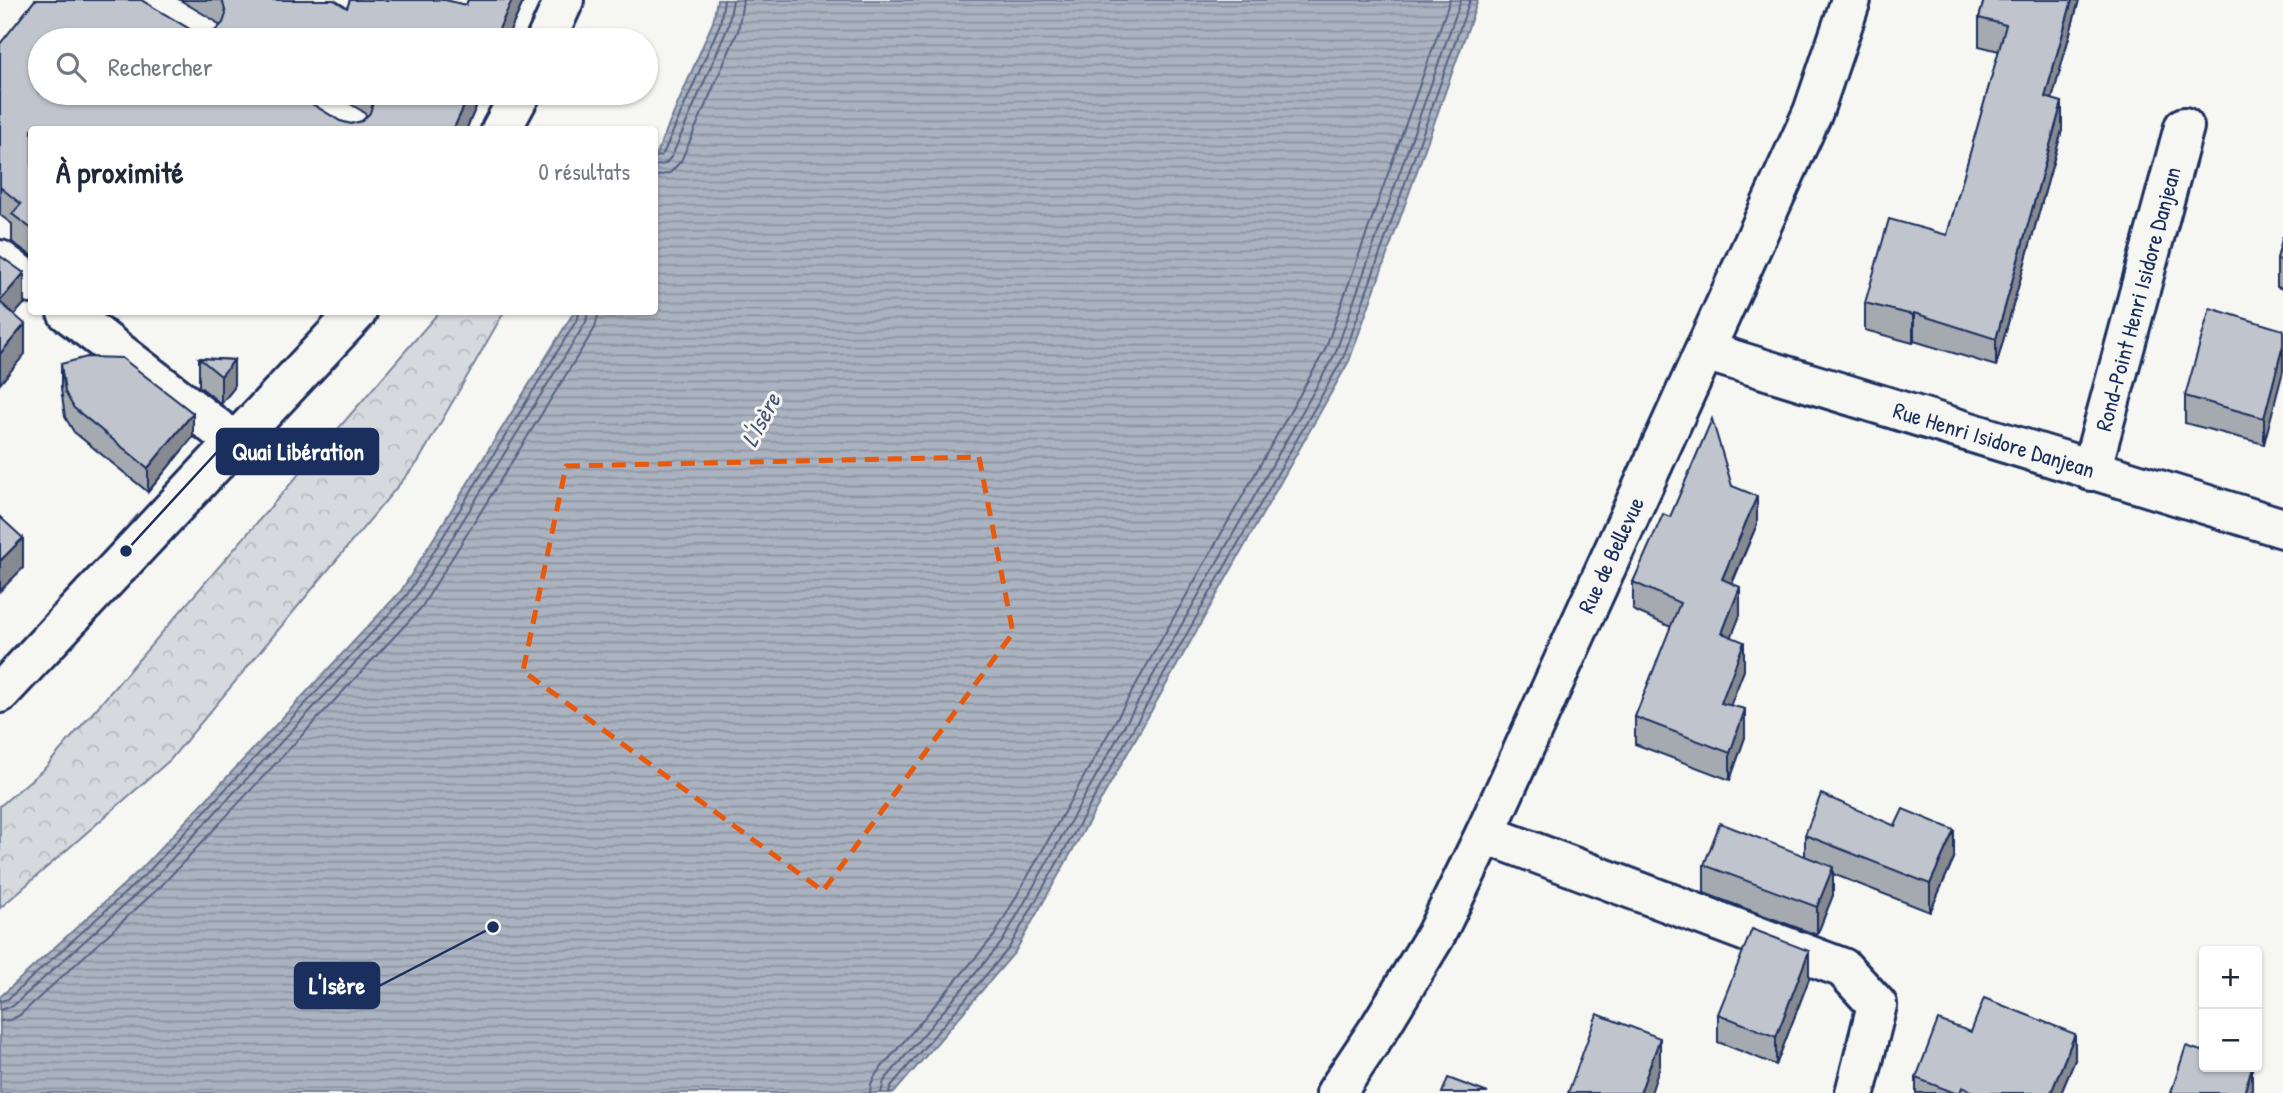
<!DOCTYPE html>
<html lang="fr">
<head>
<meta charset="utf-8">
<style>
	:root { --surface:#fff; --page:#f2f2f3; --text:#1f2937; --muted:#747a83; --line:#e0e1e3 }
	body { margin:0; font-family:"Patrick Hand",sans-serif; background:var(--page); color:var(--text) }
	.controls { position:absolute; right:21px; bottom:21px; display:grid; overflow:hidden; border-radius:7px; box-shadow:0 2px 5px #0004 }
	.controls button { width:63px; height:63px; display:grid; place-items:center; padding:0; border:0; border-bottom:2px solid var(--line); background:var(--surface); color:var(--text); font:35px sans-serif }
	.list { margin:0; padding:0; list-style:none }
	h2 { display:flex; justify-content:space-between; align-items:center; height:91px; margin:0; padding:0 28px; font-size:30px }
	h2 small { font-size:23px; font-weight:400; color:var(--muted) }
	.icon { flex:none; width:38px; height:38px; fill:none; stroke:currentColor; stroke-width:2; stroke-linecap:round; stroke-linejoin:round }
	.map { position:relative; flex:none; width:2283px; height:1093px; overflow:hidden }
	.search { position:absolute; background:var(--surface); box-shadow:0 2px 5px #0004; left:28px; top:28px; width:630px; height:77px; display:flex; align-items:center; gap:18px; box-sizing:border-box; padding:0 24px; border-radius:38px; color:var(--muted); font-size:26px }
	.panel { position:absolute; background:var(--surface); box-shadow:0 2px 5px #0004; left:28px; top:126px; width:630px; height:189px; border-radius:7px }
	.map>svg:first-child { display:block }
	.forest { fill:url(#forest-crowns); stroke:#78849e; stroke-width:2 }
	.water { fill:url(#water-rules); stroke:#717e99; stroke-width:2 }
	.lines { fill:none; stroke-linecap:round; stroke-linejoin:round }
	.shore { stroke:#556385; stroke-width:2 }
	.minor-casing { stroke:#1b2f5e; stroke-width:44 }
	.minor { stroke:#f6f6f2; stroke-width:38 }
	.wall { fill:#a5a9b0; stroke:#1b2f5e; stroke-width:2 }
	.shaded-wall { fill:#868990; stroke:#1b2f5e; stroke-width:2 }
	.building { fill:#c0c4cd; stroke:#1b2f5e; stroke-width:2 }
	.marked { fill:none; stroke:#e8590c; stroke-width:5; stroke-dasharray:14 9; stroke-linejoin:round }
	.labels { text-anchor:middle; stroke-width:6; stroke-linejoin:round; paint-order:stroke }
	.street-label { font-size:23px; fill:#1b2f5e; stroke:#f6f6f2 }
	.water-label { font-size:24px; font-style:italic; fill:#46567b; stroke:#f6f6f2 }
	.leader { fill:none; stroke:#1b2f5e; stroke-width:2.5 }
	.callout-dot { fill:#1b2f5e; stroke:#f6f6f2; stroke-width:2.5 }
	.callout { fill:#1b2f5e; stroke:#1b2f5e; stroke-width:2.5 }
	.callout-label { font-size:24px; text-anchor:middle; font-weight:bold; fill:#fff }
</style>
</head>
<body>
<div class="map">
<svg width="2283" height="1093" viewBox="0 0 2283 1093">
	<defs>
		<pattern id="forest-crowns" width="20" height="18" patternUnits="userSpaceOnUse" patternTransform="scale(1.75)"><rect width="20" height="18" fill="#d6d9dd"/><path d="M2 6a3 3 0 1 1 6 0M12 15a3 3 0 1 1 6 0" fill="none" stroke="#b7bbc0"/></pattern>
		<pattern id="water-rules" width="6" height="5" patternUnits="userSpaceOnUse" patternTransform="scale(1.75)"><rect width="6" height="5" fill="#abb2c0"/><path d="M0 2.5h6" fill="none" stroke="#8a919f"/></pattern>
	</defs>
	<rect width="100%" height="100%" fill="#f6f6f2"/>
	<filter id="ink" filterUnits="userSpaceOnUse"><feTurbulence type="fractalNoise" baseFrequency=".0143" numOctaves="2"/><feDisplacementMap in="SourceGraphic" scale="14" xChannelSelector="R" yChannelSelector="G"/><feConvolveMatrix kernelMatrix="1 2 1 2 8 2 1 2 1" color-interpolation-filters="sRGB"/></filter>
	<g filter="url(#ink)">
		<!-- forest -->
		<polygon class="forest" points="439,312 504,312 418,462 170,760 0,908 0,806 45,768"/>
		<!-- water -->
		<polygon class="water" points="717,0 1478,0 1349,361 1015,952 894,1093 0,1093 0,997 142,868 401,591 574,312 654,312 655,157 713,22"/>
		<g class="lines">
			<!-- shore -->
			<g class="shore">
				<polyline points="654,157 661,156 664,152 720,24 724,0"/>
				<polyline points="654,166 665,164 672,156 728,27 733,0"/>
				<polyline points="654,177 670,173 681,161 738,31 743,0"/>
				<polyline points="0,1001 8,999 147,873 407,595 578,318 579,312"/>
				<polyline points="0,1010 13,1006 153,879 413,601 586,322 588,312"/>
				<polyline points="0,1021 10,1020 20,1015 161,886 421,608 595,328 599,312"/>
				<polyline points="870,1093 871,1084 876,1074 994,936 1325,350 1450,0"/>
				<polyline points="881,1093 884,1081 1002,942 1335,354 1461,0"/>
				<polyline points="889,1093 891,1086 1009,948 1343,358 1470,0"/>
			</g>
			<!-- minor casing -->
			<g class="minor-casing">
				<g id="minor">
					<polyline points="546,40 564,0"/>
					<polyline points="501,130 521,93"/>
					<polyline points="0,260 32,284"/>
					<polyline points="67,312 235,442"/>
					<polyline points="1705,351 2283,528"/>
					<polyline points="2091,471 2184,127"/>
					<polyline points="0,693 357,312"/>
					<polyline points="1485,834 1843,968 1877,1005 1855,1093"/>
					<polyline points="1336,1093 1380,1027 1435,936 1485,834 1813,112 1851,0"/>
				</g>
			</g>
			<!-- minor -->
			<use href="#minor" class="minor"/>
		</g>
		<!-- wall -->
		<g class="wall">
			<polygon points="35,0 141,0 193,31 204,34 215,31 220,26 215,21 180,0 334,0 347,8 350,0 445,0 466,5 468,0 524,0 506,40 40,40 40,93 294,93 340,121 351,124 362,121 367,116 362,111 332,93 482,93 466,130 32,130 32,256 12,242 12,224 0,215 0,44"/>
			<polygon points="1984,0 2079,0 2052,99 2062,130 1996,366 1914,341 1913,343 1865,330 1865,303 1947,235 1999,51 1979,46 1979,18"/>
			<polygon points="2283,236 2283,289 2277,287 2277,259"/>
			<polygon points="2283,330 2264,444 2185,423 2185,396"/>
			<polygon points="199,358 234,360 234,388 221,404 199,386"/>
			<polygon points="61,364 193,437 148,492 74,432 65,417 61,389"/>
			<polygon points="1732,486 1757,524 1732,584 1740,615 1731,637 1744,670 1730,705 1745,737 1730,780 1635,744 1635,717 1671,627 1633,610 1633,582 1670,517"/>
			<polygon points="1805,835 1954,858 1930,912 1833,874 1833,895 1817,935 1704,893 1704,865 1805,856"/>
			<polygon points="1809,979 1776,1065 1718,1042 1718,1014"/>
			<polygon points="1971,1032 2075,1060 2061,1093 1916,1093 1916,1078"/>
		</g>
		<!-- shaded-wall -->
		<g class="shaded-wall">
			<polygon points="512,0 524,0 506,40 494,40"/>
			<polygon points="2072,0 2079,0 2045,125 2045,97"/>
			<polygon points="470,93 482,93 466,130 453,130"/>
			<polygon points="2062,102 2062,130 1996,366 1996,339"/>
			<polygon points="24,273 24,304 0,331 0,301"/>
			<polygon points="1914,313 1914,341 1913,343 1913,315"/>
			<polygon points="25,324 25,354 0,384 0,354"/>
			<polygon points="2283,345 2283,371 2264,444 2264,418"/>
			<polygon points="234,360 234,388 221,404 221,376"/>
			<polygon points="193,413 193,437 148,492 148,468"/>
			<polygon points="1757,496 1757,524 1722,606 1722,579"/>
			<polygon points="23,538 23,568 0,591 0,561"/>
			<polygon points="1740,587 1740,615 1722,661 1722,633"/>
			<polygon points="1744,642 1744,670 1721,730 1721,703"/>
			<polygon points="1745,709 1745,737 1730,780 1730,753"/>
			<polygon points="1954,830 1954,858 1930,912 1930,884"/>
			<polygon points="1833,867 1833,895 1817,935 1817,907"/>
			<polygon points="1809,951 1809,979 1776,1065 1776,1037"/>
			<polygon points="2075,1034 2075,1060 2061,1093 2051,1093"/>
			<polygon points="1660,1038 1660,1066 1651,1093 1640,1093"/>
			<polygon points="2252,1067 2252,1093 2244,1093"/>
		</g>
		<!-- building -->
		<g class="building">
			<polygon points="35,0 141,0 193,31 204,34 215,31 223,23 226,14 223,3 221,0 334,0 347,8 350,0 445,0 466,5 468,0 512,0 494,40 40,40 40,93 294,93 340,121 351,124 362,121 370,113 373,102 370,93 470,93 453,130 32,130 32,229 12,214 21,204 0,187 0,44"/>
			<polygon points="1984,0 2072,0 2045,97 2062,102 1996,339 1914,313 1913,315 1865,303 1889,219 1947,235 2006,25 1979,18"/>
			<polygon points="2283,236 2283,261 2277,259"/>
			<polygon points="0,256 24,273 0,301"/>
			<polygon points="0,302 25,324 0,354"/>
			<polygon points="2210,308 2283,330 2283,345 2264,418 2185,396"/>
			<polygon points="87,357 122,358 193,413 148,468 74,408 65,392 61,364"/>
			<polygon points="199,358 234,360 221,376"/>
			<polygon points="1712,419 1732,486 1757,496 1722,579 1740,587 1722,633 1744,642 1721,703 1745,709 1730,753 1635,717 1680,603 1633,582 1663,514 1670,517"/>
			<polygon points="0,517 23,538 0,561"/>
			<polygon points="1821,794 1895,826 1903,809 1954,830 1930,884 1805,835"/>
			<polygon points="1720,823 1833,867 1817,907 1704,865"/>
			<polygon points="1752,929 1809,951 1776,1037 1718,1014"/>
			<polygon points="1984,998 2075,1034 2051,1093 1977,1093 1962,1087 1960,1093 1955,1093 1916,1078 1938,1020 1971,1032"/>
			<polygon points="1597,1014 1660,1038 1640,1093 1568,1093"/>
			<polygon points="2186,1046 2204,1052 2204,1067 2252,1067 2244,1093 2171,1093"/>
			<polygon points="1448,1078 1488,1093 1442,1093"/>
		</g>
	</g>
	<!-- marked area -->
	<path class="marked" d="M979,457L1013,633L823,891L523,671L566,466Z"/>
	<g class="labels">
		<!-- street labels -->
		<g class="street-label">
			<text transform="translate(2138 299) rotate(-75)" y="8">Rond-Point Henri Isidore Danjean</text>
			<text transform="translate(1994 440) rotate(17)" y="8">Rue Henri Isidore Danjean</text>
			<text transform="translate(1611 555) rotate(-65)" y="8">Rue de Bellevue</text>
		</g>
		<!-- water labels -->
		<g class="water-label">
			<text transform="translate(761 420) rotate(-62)" y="8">L'Isère</text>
		</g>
	</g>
	<!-- callouts -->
	<path class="leader" d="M126 551L217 452M493 927L379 986"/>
	<g class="callout-dot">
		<circle cx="126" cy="551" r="7"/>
		<circle cx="493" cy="927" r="7"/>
	</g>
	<g class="callout">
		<rect x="217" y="429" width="161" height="45" rx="7"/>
		<rect x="295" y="963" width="84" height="45" rx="7"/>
	</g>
	<g class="callout-label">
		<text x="298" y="460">Quai Libération</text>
		<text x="337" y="994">L'Isère</text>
	</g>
</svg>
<div class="controls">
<button>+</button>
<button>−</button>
</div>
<div class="search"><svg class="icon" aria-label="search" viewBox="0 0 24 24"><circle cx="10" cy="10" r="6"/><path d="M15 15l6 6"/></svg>Rechercher</div>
<section class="panel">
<h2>À proximité<small>0 résultats</small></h2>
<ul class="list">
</ul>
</section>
</div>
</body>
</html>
